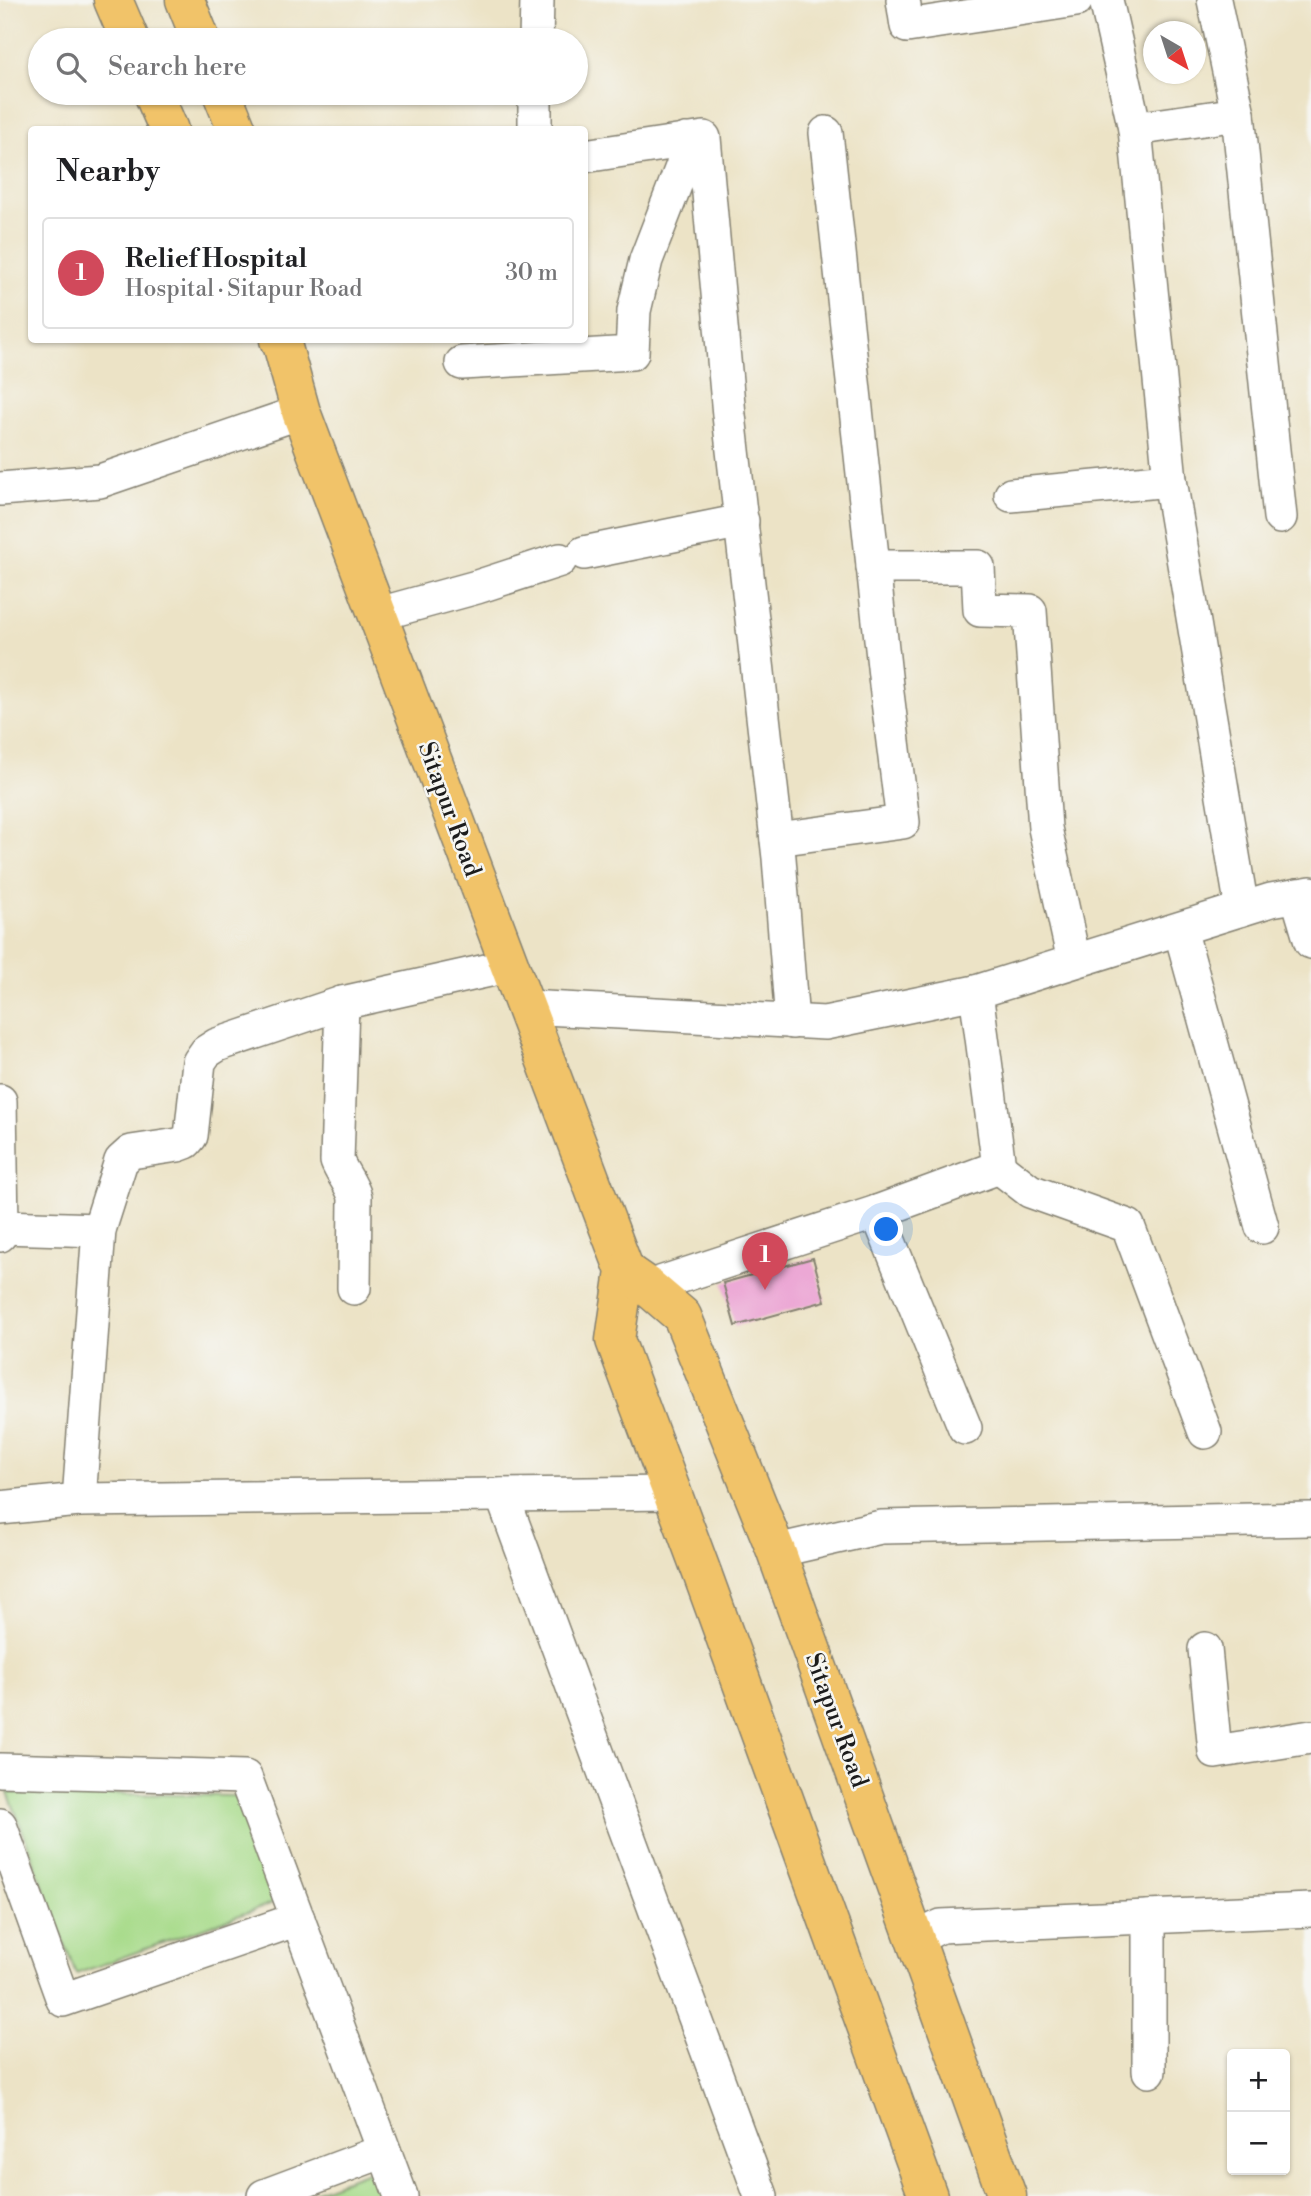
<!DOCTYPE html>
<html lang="en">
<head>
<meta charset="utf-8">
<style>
	:root { --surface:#fff; --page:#f6f6f6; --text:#202124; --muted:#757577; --line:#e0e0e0; --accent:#d1495b }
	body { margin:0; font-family:"Libre Bodoni",serif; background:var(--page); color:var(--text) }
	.controls { position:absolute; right:21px; bottom:21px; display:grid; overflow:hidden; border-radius:7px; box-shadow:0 2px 5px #0004 }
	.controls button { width:63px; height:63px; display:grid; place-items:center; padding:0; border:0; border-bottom:2px solid var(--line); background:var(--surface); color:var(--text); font:35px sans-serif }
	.compass { position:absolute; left:1143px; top:21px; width:63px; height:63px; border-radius:50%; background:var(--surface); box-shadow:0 2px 5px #0004; rotate:141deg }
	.you { position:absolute; left:887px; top:1230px; width:24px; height:24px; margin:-18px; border:5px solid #fff; border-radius:50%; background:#1a73e8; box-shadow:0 0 0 10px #1a73e833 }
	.badge { display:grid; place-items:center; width:46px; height:46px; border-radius:50%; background:var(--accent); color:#fff; font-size:23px; font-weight:700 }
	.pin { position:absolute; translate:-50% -58px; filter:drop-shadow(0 2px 4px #0008) }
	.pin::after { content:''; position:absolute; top:37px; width:24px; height:21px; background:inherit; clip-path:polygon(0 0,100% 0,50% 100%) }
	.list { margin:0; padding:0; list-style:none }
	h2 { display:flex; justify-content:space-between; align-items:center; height:91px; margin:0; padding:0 28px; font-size:30px }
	h2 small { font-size:23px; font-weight:400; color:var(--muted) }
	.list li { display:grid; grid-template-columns:46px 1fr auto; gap:21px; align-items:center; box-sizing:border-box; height:112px; margin:0 14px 14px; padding:0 14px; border:2px solid var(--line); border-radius:7px }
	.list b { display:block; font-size:26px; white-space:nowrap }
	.list p { margin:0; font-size:23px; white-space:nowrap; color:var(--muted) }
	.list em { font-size:23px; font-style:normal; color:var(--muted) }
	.icon { flex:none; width:38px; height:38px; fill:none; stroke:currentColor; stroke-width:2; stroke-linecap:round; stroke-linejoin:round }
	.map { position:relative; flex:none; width:1311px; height:2196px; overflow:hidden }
	.search { position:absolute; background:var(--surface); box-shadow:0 2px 5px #0004; left:28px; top:28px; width:560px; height:77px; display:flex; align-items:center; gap:18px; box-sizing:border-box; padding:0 24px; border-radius:38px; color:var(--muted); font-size:26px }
	.panel { position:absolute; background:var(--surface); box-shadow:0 2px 5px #0004; left:28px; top:126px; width:560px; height:217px; border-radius:7px }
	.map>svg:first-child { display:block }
	.green { fill:#a8db8b; stroke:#627c54; stroke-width:2 }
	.building { fill:#eca8d5 }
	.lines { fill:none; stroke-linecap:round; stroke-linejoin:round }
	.minor-casing { stroke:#848071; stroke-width:36 }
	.primary-casing { stroke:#848071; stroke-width:41 }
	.minor { stroke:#fff; stroke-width:33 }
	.primary { stroke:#f1c369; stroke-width:38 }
	.labels { text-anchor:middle; stroke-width:5; stroke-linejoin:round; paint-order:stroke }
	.street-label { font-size:24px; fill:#1c1c1c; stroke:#f6f6f2 }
</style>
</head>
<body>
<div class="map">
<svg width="1311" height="2196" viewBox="0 0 1311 2196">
	<rect width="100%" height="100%" fill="#f6f6f2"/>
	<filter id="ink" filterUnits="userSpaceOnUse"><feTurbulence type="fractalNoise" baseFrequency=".0143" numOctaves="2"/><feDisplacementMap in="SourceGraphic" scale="14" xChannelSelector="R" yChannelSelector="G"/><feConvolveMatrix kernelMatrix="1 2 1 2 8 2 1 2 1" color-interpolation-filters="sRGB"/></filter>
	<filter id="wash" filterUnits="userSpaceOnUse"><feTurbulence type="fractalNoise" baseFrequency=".00686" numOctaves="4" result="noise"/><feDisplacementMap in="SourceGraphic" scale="28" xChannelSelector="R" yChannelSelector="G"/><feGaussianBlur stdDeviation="1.57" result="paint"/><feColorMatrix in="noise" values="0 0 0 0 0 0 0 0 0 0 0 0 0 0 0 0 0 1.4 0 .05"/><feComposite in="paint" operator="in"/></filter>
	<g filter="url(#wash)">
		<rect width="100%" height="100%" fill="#ece3c6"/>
		<!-- green -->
		<g class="green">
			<polygon points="8,1792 235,1796 276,1902 76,1974"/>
			<polygon points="379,2168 389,2196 303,2196"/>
		</g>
		<g id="blocks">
			<!-- building -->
			<polygon class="building" points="813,1258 825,1301 735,1326 723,1283"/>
		</g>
	</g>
	<g filter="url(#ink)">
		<use href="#blocks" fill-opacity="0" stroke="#848071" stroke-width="2"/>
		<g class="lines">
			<!-- minor casing -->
			<g class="minor-casing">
				<g id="minor">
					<polyline points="903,0 907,26 1076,0"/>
					<polyline points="1106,0 1135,129 1170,480 1242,909"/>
					<polyline points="1214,0 1238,114 1280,517"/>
					<polyline points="536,40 537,0"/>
					<polyline points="1135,129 1238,114"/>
					<polyline points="535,130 535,93"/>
					<polyline points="584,156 704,138 729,415 779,858 792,1022"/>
					<polyline points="462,363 632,353 634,311 646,260 687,154 686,140"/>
					<polyline points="0,489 100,481 301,412"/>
					<polyline points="1011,495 1170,480"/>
					<polyline points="584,553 742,521"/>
					<polyline points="873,567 978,567 980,610 1030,611 1045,828 1074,961"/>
					<polyline points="379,614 477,587 560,560"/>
					<polyline points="777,839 903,822 886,685 826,133"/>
					<polyline points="1297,895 1311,942"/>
					<polyline points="1180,929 1262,1227"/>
					<path d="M342,1003L337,1161C342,1174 351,1183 355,1197L354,1288"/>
					<polyline points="526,1007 825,1023 976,992"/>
					<polyline points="0,1101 2,1227 0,1235"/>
					<polyline points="999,1167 1030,1191 1128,1226 1205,1432"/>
					<polyline points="877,1212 965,1428"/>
					<polyline points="2,1227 99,1230"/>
					<polyline points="648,1287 877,1212 999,1167 976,992 1271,900 1311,893"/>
					<polyline points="502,1495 761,2196"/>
					<polyline points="79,1500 99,1230 121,1161 131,1152 178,1145 186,1142 191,1136 199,1062 206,1052 217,1045 342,1003 508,966"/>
					<polyline points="0,1508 79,1500 673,1493"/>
					<polyline points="776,1551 881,1527 1311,1519"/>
					<polyline points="1205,1649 1215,1752 1311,1737"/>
					<polyline points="0,1770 245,1777 401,2196"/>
					<polyline points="0,1825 63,2000 298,1919"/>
					<polyline points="1149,1917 1149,2071"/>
					<polyline points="915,1939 941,1926 1311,1910"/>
					<polyline points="264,2196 384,2151"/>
				</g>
			</g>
			<!-- primary casing -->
			<g class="primary-casing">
				<g id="primary">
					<polyline points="113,0 130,40"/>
					<polyline points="185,0 201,40"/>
					<polyline points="153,93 169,130"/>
					<polyline points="222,93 237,130"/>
					<polyline points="279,340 282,344 301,412 625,1271 615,1340 702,1573 928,2196"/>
					<polyline points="625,1271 648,1287 682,1316 776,1551 1007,2196"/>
				</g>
			</g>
			<!-- minor -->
			<use href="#minor" class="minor"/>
			<!-- primary -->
			<use href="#primary" class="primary"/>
		</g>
	</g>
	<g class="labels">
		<!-- street labels -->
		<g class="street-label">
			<text transform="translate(450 809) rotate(70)" y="8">Sitapur Road</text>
			<text transform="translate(837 1720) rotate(70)" y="8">Sitapur Road</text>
		</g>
	</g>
</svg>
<div class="controls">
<button>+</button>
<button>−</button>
</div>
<svg class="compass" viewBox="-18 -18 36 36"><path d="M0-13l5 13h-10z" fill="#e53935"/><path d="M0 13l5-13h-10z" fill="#757577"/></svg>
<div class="you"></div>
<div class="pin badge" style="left:765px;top:1290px">1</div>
<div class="search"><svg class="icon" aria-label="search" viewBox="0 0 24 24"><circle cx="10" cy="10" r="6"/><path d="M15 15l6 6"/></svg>Search here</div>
<section class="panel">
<h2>Nearby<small></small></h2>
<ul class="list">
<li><span class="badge">1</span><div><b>Relief Hospital</b><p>Hospital · Sitapur Road</p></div><em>30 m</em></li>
</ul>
</section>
</div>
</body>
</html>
